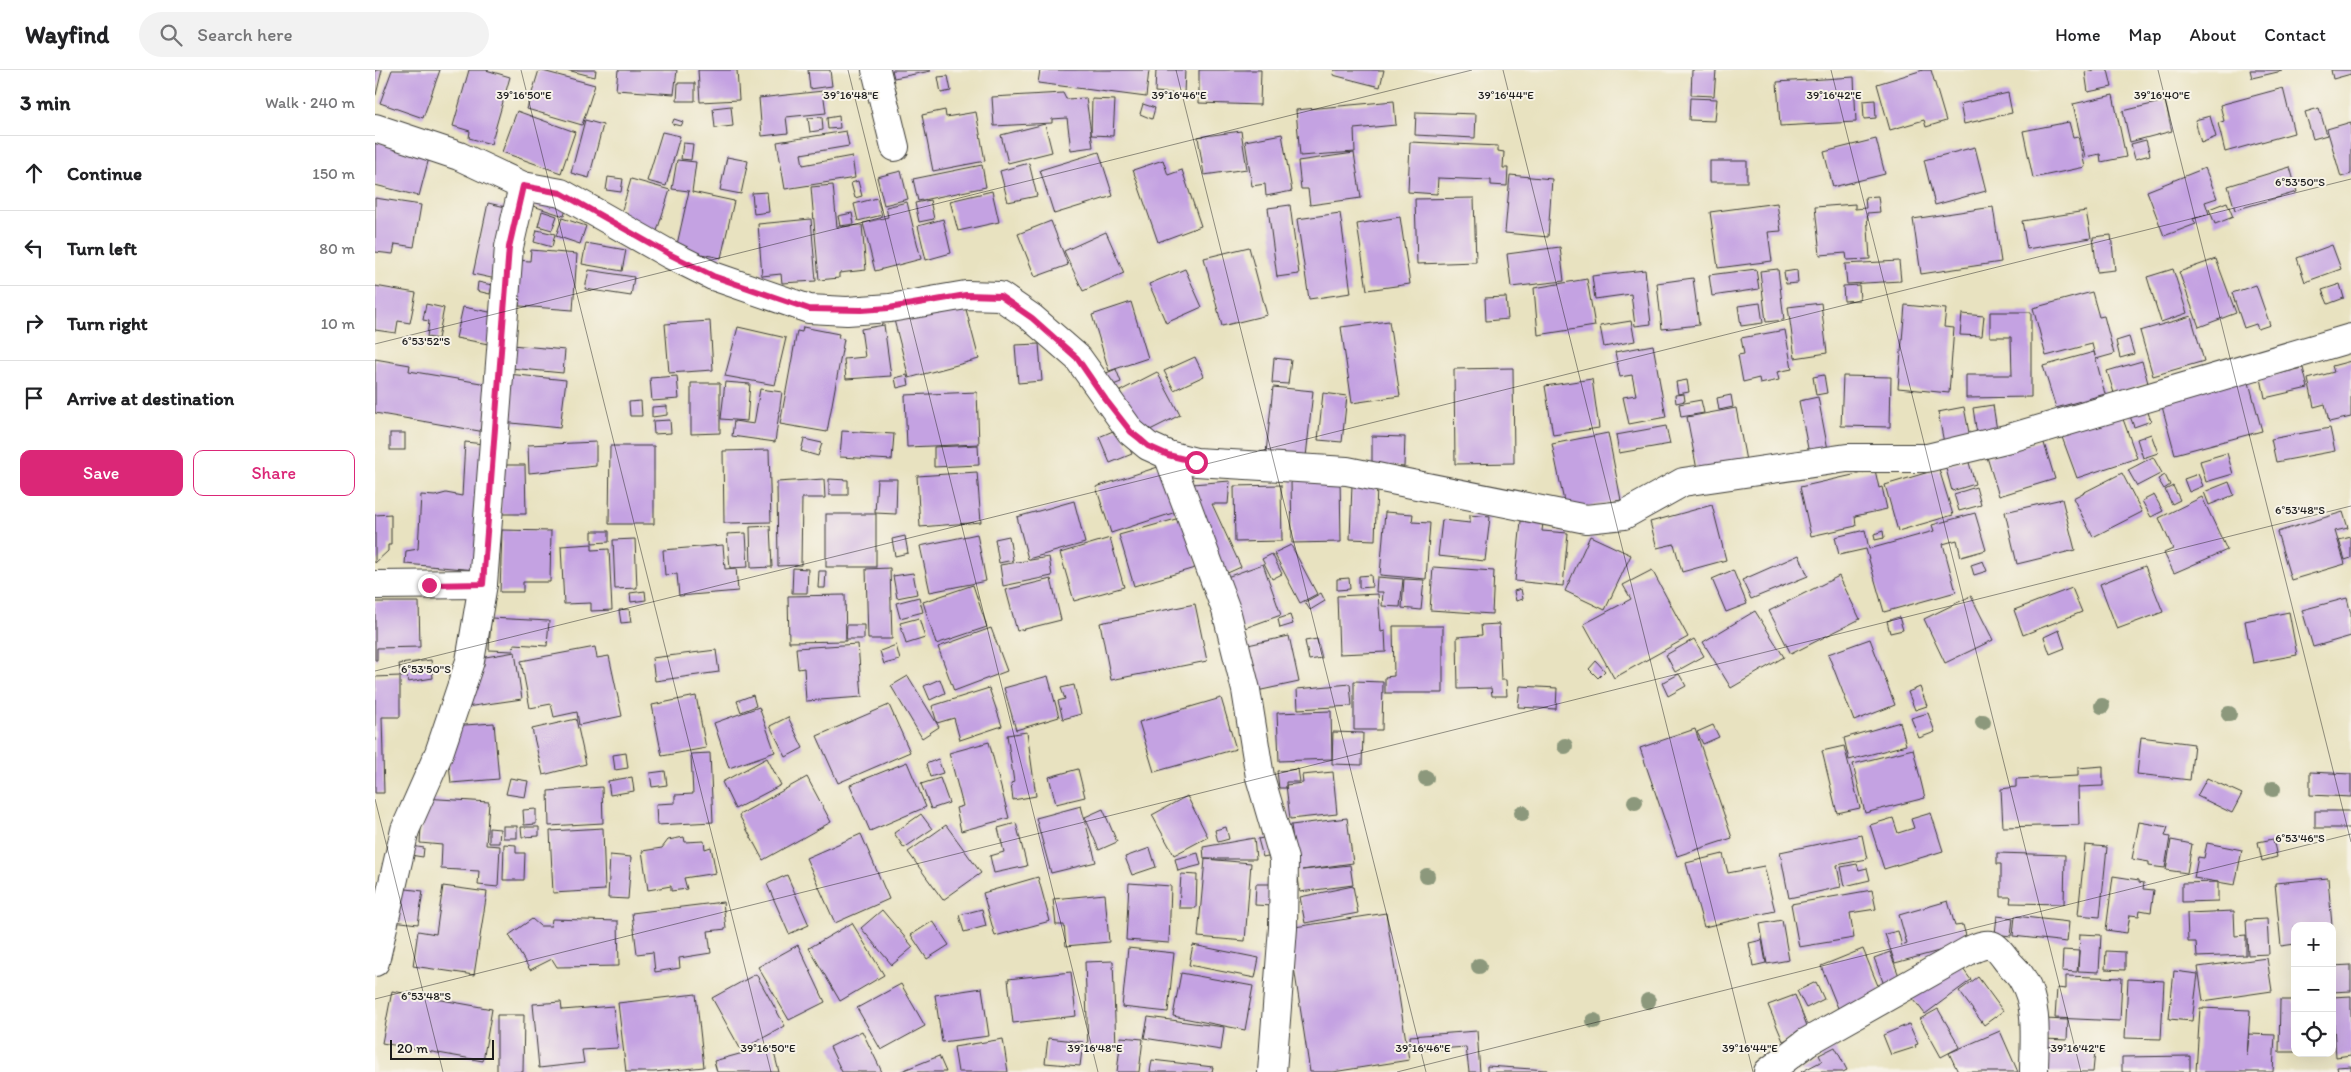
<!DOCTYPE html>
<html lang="en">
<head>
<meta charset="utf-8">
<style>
	:root { --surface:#fff; --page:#f2f2f2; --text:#202124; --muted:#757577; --line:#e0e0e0; --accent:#db2777 }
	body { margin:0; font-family:Itim,sans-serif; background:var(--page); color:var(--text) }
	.controls { position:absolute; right:15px; bottom:15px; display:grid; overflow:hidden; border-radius:10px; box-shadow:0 5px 20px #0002 }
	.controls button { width:45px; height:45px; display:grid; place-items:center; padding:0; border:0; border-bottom:1px solid var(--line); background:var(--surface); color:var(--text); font:25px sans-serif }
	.scale { position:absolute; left:15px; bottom:12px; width:104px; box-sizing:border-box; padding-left:5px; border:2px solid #1c1c1c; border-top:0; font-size:14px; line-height:18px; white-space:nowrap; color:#1c1c1c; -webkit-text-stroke:4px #f7f3e8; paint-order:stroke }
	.stop { position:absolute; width:15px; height:15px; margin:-11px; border:4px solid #db2777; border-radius:50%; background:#fff }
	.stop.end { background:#db2777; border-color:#fff; box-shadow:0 1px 5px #0008 }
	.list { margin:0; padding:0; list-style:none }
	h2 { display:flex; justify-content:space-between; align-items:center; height:65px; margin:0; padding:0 20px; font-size:21px }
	h2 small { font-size:16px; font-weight:400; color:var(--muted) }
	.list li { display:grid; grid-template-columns:32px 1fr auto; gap:15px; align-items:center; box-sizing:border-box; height:75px; padding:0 20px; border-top:1px solid var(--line) }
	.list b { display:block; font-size:19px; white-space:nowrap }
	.list em { font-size:16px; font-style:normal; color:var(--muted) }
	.actions { display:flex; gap:10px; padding:15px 20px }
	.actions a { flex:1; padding:11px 0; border:1px solid var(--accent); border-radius:10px; text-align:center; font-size:18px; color:var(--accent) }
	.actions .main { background:var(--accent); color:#fff }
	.icon { flex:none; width:28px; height:28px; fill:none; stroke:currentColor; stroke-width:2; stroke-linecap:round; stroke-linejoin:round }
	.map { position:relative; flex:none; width:1976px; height:1002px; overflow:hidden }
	header { display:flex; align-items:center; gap:30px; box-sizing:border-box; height:70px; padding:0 25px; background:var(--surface); border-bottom:1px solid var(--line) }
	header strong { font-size:24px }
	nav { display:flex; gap:28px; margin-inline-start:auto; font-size:18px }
	.search { width:350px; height:45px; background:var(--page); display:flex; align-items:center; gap:12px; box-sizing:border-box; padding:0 18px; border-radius:28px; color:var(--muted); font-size:19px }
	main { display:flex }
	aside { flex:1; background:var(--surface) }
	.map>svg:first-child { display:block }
	.building { fill:#c4a2e2 }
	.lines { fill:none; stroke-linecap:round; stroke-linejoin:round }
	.minor-casing { stroke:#3b3a35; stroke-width:30 }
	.minor { stroke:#fff; stroke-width:28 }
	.tree { fill:#8c987c }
	.route { stroke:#db2777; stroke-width:6 }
	.ticks { fill:none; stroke:#1c1c1c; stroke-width:1; stroke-opacity:0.45 }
	.ticks-label { font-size:12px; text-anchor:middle; fill:#1c1c1c; stroke:#f7f3e8; stroke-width:4; stroke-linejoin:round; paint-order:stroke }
</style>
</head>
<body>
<header>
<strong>Wayfind</strong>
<div class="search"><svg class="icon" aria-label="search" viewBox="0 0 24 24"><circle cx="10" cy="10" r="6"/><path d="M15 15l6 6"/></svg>Search here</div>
<nav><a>Home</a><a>Map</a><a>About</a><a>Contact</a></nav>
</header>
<main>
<aside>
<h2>3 min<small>Walk · 240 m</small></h2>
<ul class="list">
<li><svg class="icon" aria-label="ahead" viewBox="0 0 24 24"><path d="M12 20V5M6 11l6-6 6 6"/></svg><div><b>Continue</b></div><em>150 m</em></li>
<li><svg class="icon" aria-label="left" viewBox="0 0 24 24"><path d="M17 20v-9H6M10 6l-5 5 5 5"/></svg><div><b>Turn left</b></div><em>80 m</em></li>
<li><svg class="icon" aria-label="right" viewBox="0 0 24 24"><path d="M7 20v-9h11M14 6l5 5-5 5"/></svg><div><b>Turn right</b></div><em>10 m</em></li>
<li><svg class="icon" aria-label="arrive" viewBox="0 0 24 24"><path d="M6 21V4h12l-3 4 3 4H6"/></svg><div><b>Arrive at destination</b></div></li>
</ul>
<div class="actions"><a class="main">Save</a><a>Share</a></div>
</aside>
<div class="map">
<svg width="1976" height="1002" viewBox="0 0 1976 1002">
	<rect width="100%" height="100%" fill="#f7f3e8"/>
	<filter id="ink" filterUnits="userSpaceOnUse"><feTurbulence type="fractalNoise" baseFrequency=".02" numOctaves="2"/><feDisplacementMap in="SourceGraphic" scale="10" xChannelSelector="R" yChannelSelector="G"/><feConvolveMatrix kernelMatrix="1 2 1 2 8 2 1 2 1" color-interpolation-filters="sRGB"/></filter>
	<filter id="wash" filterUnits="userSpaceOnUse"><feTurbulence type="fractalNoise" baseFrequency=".0096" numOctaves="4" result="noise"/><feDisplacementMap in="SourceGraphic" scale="20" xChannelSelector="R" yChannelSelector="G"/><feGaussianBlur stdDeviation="1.12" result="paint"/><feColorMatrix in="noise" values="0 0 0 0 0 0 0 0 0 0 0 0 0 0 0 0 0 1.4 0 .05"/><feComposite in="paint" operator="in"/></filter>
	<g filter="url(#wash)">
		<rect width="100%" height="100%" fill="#e8e2c0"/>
		<g id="blocks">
			<!-- building -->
			<g class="building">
				<polygon points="0,0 7,0 1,25 0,25"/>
				<polygon points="17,0 65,0 48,48 5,33"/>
				<polygon points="94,0 111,0 135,7 116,74 94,68 95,61 78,56"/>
				<polygon points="164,0 220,15 207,55 152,39"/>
				<polygon points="192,0 221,0 220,7"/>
				<polygon points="243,0 302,0 299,24 241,20"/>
				<polygon points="323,0 362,0 364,30 325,32"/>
				<polygon points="433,0 455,0 457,16 435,19"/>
				<polygon points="517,0 556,0 556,1 519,8"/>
				<polygon points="665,0 774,0 771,27 663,13"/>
				<polygon points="781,0 810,0 809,24 780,22"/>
				<polygon points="824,0 886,0 885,35 824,33"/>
				<polygon points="959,0 1009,0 1005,17 958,5"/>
				<polygon points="1317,0 1341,0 1339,26 1316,25"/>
				<polygon points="1548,0 1556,0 1571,51 1551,57 1549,50 1515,60 1502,14"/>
				<polygon points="1719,0 1733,0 1737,17 1713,22 1710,2"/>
				<polygon points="1875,0 1907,0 1907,1 1877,8"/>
				<polygon points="1956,0 1976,0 1976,4 1958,9"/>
				<polygon points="573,6 576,21 566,23 563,7"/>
				<polygon points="1479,7 1481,52 1405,56 1402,12"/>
				<polygon points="303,13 320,13 320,31 302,31"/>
				<polygon points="1908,18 1919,63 1850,82 1843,53 1849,51 1845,35"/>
				<polygon points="448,21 451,43 411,47 413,63 387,66 384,28"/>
				<polygon points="688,23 691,29 711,28 718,77 696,80 692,48 677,49 677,53 619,56 617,27"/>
				<polygon points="1633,23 1637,43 1589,54 1585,34"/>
				<polygon points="1738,25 1751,87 1726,92 1725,84 1710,87 1698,34"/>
				<polygon points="1315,28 1342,29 1340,51 1314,50"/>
				<polygon points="717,29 740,30 738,66 716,65"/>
				<polygon points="1500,30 1501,48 1489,49 1488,31"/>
				<polygon points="1019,31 1021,55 979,59 980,82 925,86 921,40"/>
				<polygon points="1790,31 1797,61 1755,72 1748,41"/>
				<polygon points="768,34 780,38 777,49 765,44"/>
				<polygon points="356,36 358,56 340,58 338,38"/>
				<polygon points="1944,38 1952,65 1938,69 1930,42"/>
				<polygon points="570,40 571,47 601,42 610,91 558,101 547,45"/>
				<polygon points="142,41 200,62 186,103 127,82"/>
				<polygon points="1041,42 1101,44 1100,68 1040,65"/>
				<polygon points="464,46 465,58 453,59 452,48"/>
				<polygon points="1835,46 1841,67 1826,73 1820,50"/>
				<polygon points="447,47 448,60 435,62 433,48"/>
				<polygon points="299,49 308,52 306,56 297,54"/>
				<polygon points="210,50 228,55 214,108 196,103"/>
				<polygon points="1694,52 1698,67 1703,66 1710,97 1658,108 1648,61"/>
				<polygon points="1976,52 1976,104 1966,107 1952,59"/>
				<polygon points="670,54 677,82 633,93 626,65"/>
				<polygon points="471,61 474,76 426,84 428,95 477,86 480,108 410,119 402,72"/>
				<polygon points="866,61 872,99 829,105 823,67"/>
				<polygon points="287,62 305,66 291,116 272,111"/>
				<polygon points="907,64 917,121 891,126 890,114 877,116 870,71"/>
				<polygon points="1501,69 1510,104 1458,117 1449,82"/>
				<polygon points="1771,70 1775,85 1760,89 1756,74"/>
				<polygon points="0,71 55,84 44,126 0,115"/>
				<polygon points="1035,72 1123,76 1123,81 1129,82 1128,98 1133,98 1132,116 1116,115 1116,110 1063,108 1062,124 1033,122"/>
				<polygon points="308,73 318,74 316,90 306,89"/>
				<polygon points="1600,77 1611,121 1560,135 1549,90"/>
				<polygon points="724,82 738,126 679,144 665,100"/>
				<polygon points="979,83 986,128 935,135 933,119 926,119 923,91"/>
				<polygon points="352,87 373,91 366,124 345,120"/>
				<polygon points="302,90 321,92 317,122 359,131 346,188 301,179 314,121 297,119"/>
				<polygon points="788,90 793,105 807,100 826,156 783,172 758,100"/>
				<rect x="1335" y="91" width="37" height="21"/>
				<polygon points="654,93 662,126 633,132 625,101"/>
				<polygon points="607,95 611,117 543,131 538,109"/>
				<polygon points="1915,97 1922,122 1860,140 1853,116"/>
				<polygon points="1830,98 1842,128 1830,132 1834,144 1818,149 1821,154 1789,166 1772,121"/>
				<polygon points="526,101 533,129 509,135 502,107"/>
				<polygon points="1135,105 1177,109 1173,167 1130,163"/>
				<polygon points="233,107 248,109 246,122 231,120"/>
				<polygon points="256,109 295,120 282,161 244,150"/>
				<polygon points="483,111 487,126 480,128 476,113"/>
				<polygon points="458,115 462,157 487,155 491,200 464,203 464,208 444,210 436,117"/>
				<polygon points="617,121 624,152 583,161 575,131"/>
				<polygon points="392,122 394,142 379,144 377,123"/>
				<polygon points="163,123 193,132 189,146 158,136"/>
				<polygon points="1503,126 1505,142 1492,143 1495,189 1472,190 1471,183 1445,185 1440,137 1480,134 1480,139 1491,138 1490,127"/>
				<polygon points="0,128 46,135 39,177 20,174 18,184 0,182"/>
				<polygon points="502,128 507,145 483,151 479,134"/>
				<polygon points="1099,128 1101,192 1042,194 1040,129"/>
				<polygon points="555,130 559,149 544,152 540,133"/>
				<polygon points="532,132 546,189 500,201 488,153 513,147 511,137"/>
				<polygon points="1852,132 1858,147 1840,154 1834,139"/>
				<polygon points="113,133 135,138 121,209 98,204"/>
				<polygon points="1402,133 1406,161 1393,162 1397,191 1343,198 1335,142"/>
				<polygon points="915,135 924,204 902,207 893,138"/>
				<polygon points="1618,137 1626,192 1546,204 1538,149"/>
				<polygon points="167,141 182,146 177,160 163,156"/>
				<polygon points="1711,141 1716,168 1652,179 1647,151"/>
				<polygon points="477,143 479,154 465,156 463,146"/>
				<polygon points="965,143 976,223 934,229 922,149"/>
				<polygon points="1025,147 1035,214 992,220 982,154"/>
				<polygon points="187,148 211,156 205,174 181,166"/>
				<polygon points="436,149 441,211 407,213 406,204 387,206 383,154"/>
				<polygon points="568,149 576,183 551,190 543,156"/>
				<polygon points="676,151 693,195 660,207 643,164"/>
				<polygon points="162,160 180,164 177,177 159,172"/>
				<polygon points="731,162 749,203 708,221 689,181"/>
				<polygon points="1736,165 1740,200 1722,202 1718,167"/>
				<polygon points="211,173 251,180 247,201 207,194"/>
				<polygon points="1957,175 1966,199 1930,212 1922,188"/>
				<polygon points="874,177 892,245 847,256 829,188"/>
				<polygon points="1185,177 1189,211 1136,217 1132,184"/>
				<polygon points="156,180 202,184 198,240 144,236 145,229 137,228 140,190 155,191"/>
				<polygon points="1841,189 1861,243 1824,257 1804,202"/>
				<polygon points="1524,191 1526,211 1472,214 1470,194"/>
				<polygon points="810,199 827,237 791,253 774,214"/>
				<polygon points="1381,199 1384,219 1337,226 1334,205"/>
				<polygon points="1403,199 1409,250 1391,252 1385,201"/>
				<polygon points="1798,199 1812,243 1786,252 1772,207"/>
				<polygon points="214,200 259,207 256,226 210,219"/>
				<polygon points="1270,200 1276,254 1260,256 1256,224 1220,229 1217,206"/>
				<polygon points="1422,200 1423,213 1411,214 1409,202"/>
				<polygon points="1318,208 1324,255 1287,259 1282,213"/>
				<polygon points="1212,209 1220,256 1163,265 1159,218"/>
				<polygon points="103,212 117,215 115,224 102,221"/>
				<polygon points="1965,214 1969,228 1953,234 1947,220"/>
				<polygon points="1484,215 1485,230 1469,231 1468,216"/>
				<polygon points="1881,215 1895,255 1883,259 1881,254 1869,258 1857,223"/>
				<polygon points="0,216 41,223 35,253 23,251 21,263 0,260"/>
				<polygon points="1717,222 1724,247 1729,246 1739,284 1721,289 1717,274 1671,286 1658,238"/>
				<polygon points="1131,227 1133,249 1111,251 1110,228"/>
				<polygon points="588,228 604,289 534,308 518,246"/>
				<polygon points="756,232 773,288 734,301 717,245"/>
				<polygon points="1385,233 1388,253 1366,256 1363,236"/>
				<polygon points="1446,233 1452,283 1420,288 1413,237"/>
				<polygon points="51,234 69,238 63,269 52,267 54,251 48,250"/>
				<polygon points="1530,235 1571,239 1569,257 1579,258 1574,323 1523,318"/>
				<polygon points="88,237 125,244 119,275 81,268"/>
				<polygon points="1615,242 1656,242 1656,327 1591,328 1591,305 1637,305 1636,267 1615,267"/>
				<polygon points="1587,244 1609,246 1607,266 1585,265"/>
				<polygon points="1816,246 1829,291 1778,306 1765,261"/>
				<polygon points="335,251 338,300 294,303 290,254"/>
				<polygon points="1014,251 1025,326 977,333 966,257"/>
				<polygon points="1256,251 1260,271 1229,277 1225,256"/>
				<polygon points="509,255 516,306 471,309 469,289 490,287 486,259"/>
				<polygon points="363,257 411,268 400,315 350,306"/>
				<polygon points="428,257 464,264 463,268 469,269 452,362 405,354 422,261 427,262"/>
				<polygon points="1410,260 1417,299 1402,302 1404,310 1385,314 1384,308 1368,312 1363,285 1369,284 1366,268"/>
				<polygon points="1754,267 1759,284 1745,288 1741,271"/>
				<polygon points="664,274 667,311 643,313 640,275"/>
				<polygon points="137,275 190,280 188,303 135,298"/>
				<polygon points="1278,275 1291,347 1254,354 1248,327 1261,325 1257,305 1245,307 1240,282"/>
				<polygon points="1719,282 1730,324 1681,338 1668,296"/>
				<polygon points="820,287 829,306 799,320 789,301"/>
				<polygon points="899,288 916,290 913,314 897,313"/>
				<polygon points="0,289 35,295 34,301 118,315 110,362 0,343"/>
				<polygon points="1767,291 1773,313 1739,323 1732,301"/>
				<polygon points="1976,291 1976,347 1954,352 1950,334 1939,337 1933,309 1959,302 1957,296"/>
				<polygon points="1138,298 1139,393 1080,394 1079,299"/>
				<polygon points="1928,298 1933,318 1890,328 1886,308"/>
				<polygon points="741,299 746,312 733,317 729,304"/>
				<polygon points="782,302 805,345 767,364 745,321"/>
				<polygon points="133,304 191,310 185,358 127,352"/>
				<polygon points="532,305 534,315 522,318 520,308"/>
				<polygon points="1449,305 1452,323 1441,325 1438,307"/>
				<polygon points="1872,305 1887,361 1800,384 1785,329"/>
				<polygon points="302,306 304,329 277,331 275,308"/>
				<polygon points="1468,306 1516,307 1515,357 1466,356"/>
				<polygon points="1217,309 1224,358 1178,365 1170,316"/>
				<polygon points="1312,310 1314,322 1303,324 1301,312"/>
				<polygon points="350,312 375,314 372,351 346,349"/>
				<polygon points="316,313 345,313 345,363 316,364"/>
				<polygon points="898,317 938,321 931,387 891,383"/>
				<polygon points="385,319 407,322 400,372 357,366 359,351 379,354"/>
				<polygon points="602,322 604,374 532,377 530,325"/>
				<polygon points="948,323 972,326 967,372 943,370"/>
				<polygon points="1309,324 1310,331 1301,333 1300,325"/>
				<polygon points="1356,325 1358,337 1344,340 1342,328"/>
				<polygon points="1443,327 1454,385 1435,389 1424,331"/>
				<polygon points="1326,330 1329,343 1306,347 1304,334"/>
				<polygon points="266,331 267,346 255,346 254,332"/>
				<polygon points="1769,331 1776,351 1759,357 1752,338"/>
				<polygon points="1618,335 1623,367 1603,371 1598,338"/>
				<polygon points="292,336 292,345 277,347 277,337"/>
				<polygon points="1589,337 1596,373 1570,378 1563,342"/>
				<polygon points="1361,338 1372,396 1323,405 1312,347"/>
				<polygon points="1744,338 1762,388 1702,408 1684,359"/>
				<polygon points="295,350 296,363 279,364 278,351"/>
				<polygon points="1291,356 1295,374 1244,383 1241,365"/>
				<polygon points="745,358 757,384 735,393 724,367"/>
				<polygon points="1955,358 1960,381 1901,392 1896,369"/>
				<polygon points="467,361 519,364 517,390 465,387"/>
				<rect x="15" y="363" width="15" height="17"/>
				<polygon points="1233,363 1246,430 1191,441 1177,374"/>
				<polygon points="1776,364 1783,383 1768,388 1762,369"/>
				<polygon points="997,366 1030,367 1029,397 997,396"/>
				<polygon points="429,369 447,373 443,386 426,381"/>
				<polygon points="1668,370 1680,409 1624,426 1612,387"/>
				<polygon points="90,372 109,374 101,500 30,494 31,481 43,479 46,425 60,426 71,423 87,426"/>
				<polygon points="221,372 221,396 154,403 153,375"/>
				<polygon points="603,375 604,395 559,397 559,377"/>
				<polygon points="235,376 279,376 279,454 234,454"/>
				<polygon points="394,380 396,452 349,453 348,381"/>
				<polygon points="1852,383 1858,404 1831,412 1825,391"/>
				<polygon points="1778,387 1787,403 1762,416 1753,400"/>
				<polygon points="1593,389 1600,414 1577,421 1570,395"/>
				<polygon points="126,395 150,395 151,444 126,444"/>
				<polygon points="786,396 801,442 736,463 721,417"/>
				<polygon points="1564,399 1578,445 1523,461 1510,415"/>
				<polygon points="1500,400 1504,418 1507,417 1512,439 1480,446 1481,456 1436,466 1425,417"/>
				<polygon points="602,402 606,452 545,457 542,406"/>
				<polygon points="1747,403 1767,442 1718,467 1698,428"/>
				<polygon points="1823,404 1828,416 1814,422 1809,409"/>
				<polygon points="1790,405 1795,415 1789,419 1783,409"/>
				<polygon points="965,408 966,472 917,473 916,410"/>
				<polygon points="449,409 450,428 427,428 426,495 403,496 402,412"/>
				<polygon points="454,409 473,410 473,425 454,425"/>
				<polygon points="502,409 522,409 521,444 500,443"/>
				<polygon points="855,411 853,434 837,434 866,497 848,505 817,414"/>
				<polygon points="1854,412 1859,425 1834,435 1829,422"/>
				<polygon points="977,414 1002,415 1000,470 975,469"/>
				<polygon points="906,415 907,471 860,472 859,416"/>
				<polygon points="1798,416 1805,430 1797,434 1790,420"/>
				<polygon points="1601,417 1606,435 1584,441 1579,424"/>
				<polygon points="1779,425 1788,441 1776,447 1767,431"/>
				<polygon points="1827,427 1852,480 1799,503 1789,483 1798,479 1784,448"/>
				<polygon points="1687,429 1700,480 1642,494 1630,442"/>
				<polygon points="699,431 710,473 653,489 642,447"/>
				<polygon points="1337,435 1351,490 1307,502 1299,474 1282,478 1275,452"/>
				<polygon points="1010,442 1038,444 1037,452 1055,453 1051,509 1005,505"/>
				<polygon points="1968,442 1973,458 1960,461 1970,494 1916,510 1902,462"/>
				<polygon points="1600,443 1611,480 1586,487 1582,470 1568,474 1581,522 1509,542 1491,479 1464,485 1460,467 1490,460 1494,479 1559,461 1557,455"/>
				<polygon points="16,444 16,475 13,475 13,481 0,493 0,445"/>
				<rect x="451" y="444" width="50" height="53"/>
				<polygon points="1095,445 1115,447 1110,491 1063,486 1067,450 1095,453"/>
				<polygon points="808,447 823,497 759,516 744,465"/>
				<polygon points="1146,451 1168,453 1167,461 1193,463 1188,516 1140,511"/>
				<polygon points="395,456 397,497 376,498 375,457"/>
				<polygon points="127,460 176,461 175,512 148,512 148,522 125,522"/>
				<polygon points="217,461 234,461 234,472 217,473"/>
				<polygon points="1508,461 1509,468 1500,470 1499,464"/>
				<polygon points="371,463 373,497 355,498 352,464"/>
				<polygon points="602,464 611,511 555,522 545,476"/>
				<polygon points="530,466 533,483 520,486 517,469"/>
				<polygon points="634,466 638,490 624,493 620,469"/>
				<polygon points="1215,466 1256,485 1230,540 1190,521"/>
				<polygon points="1976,467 1976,488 1970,490 1964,470"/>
				<polygon points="735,468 749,517 699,531 685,483"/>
				<polygon points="260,469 262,518 240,519 238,470"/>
				<polygon points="217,474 217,480 234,479 237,540 216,541 216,533 189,534 186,476"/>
				<polygon points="348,475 350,499 361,498 363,521 304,526 302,504 290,505 288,480"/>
				<polygon points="916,475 942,524 925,533 899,483"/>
				<polygon points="897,484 907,504 897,509 887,489"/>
				<polygon points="1424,485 1433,506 1376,529 1367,510"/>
				<polygon points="674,487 677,506 628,516 625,495"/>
				<polygon points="1608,491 1612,501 1599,505 1596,495"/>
				<polygon points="888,494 906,545 867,559 849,508"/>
				<polygon points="1770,496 1788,542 1742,559 1725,514"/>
				<polygon points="1058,497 1119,501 1117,544 1055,540"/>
				<polygon points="418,498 433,499 432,523 417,523"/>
				<polygon points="515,498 517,569 493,569 491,499"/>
				<polygon points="1277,500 1313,567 1239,608 1209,554 1256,529 1248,515"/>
				<polygon points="1358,500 1372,534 1351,542 1337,509"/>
				<polygon points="444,501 451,501 450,518 443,518"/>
				<polygon points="538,503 542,524 522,528 518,506"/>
				<polygon points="996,505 997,517 984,518 984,506"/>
				<polygon points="1464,506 1485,549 1416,584 1394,541"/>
				<polygon points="1002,507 1028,509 1025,537 1007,536 1008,522 1001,522"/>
				<polygon points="974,508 975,519 962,520 962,509"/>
				<polygon points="676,509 686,550 642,561 631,520"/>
				<polygon points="1029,509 1049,510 1046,540 1027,538"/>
				<polygon points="598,515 612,557 561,574 548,532"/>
				<polygon points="1697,518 1707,542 1648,565 1639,540"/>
				<polygon points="1146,519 1148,529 1141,531 1139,521"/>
				<polygon points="270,521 271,530 256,532 255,523"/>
				<polygon points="946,523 950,531 935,540 930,532"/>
				<polygon points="1003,524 1006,562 1010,561 1011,582 964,584 962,526"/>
				<polygon points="470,525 471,571 414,572 413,526"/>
				<polygon points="1596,526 1618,570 1570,593 1549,549"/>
				<polygon points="544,527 548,542 525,548 521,533"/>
				<polygon points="1972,528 1976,544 1976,566 1938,577 1927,540"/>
				<polygon points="0,532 44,532 45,577 2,578 2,590 0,590"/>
				<polygon points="820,534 832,591 736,610 725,553"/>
				<polygon points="254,539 256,552 246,553 244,540"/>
				<polygon points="1380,541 1409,587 1356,618 1328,572"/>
				<polygon points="1914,542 1922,585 1878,593 1870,551"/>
				<polygon points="915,545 918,554 905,558 903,549"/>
				<polygon points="1524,547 1528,560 1515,563 1512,551"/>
				<polygon points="116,548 174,551 172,576 139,574 138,581 114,580"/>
				<polygon points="544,548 550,568 531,574 525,553"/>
				<polygon points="1124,554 1126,610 1131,610 1132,626 1117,626 1116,618 1083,619 1082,567 1107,565 1106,555"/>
				<polygon points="472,555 489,555 489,569 471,569"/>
				<polygon points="1018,556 1068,556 1068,623 1010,623 1010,607 1019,606"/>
				<polygon points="616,558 632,601 579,621 563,577"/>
				<polygon points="1684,560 1690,578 1675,584 1669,567"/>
				<polygon points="914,566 924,612 882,621 873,575"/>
				<polygon points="942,569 947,588 934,590 930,571"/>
				<polygon points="1319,569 1329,586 1300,602 1291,585"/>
				<polygon points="1495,569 1520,635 1479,651 1453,584"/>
				<polygon points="483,574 487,627 431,631 429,598 423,599 421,578"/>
				<polygon points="521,575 525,590 509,594 505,581"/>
				<polygon points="220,577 222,588 234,586 247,646 204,655 202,642 179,647 176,634 155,638 146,591"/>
				<polygon points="341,580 344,602 280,611 277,588"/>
				<polygon points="140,582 147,629 91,637 99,589"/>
				<polygon points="56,590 58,608 33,612 32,606 26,607 24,594"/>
				<polygon points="1221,591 1230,601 1223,608 1214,599"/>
				<polygon points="1304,604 1311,616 1293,626 1287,613"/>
				<polygon points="25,606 25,647 7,647 9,723 0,723 0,607"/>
				<polygon points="533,606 564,657 547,668 516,616"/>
				<polygon points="673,606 684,647 641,660 629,618"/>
				<polygon points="565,609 570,623 555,630 549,616"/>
				<polygon points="979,611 1008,612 1007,660 979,660"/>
				<polygon points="975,614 977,636 923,639 922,619"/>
				<polygon points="699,615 706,644 688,649 683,631 690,629 686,618"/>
				<polygon points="1145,616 1182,618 1181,639 1143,637"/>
				<polygon points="1545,617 1552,636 1540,640 1533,622"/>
				<polygon points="614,618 627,656 585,670 579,648 562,653 557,636"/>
				<polygon points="378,625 381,636 366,642 362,631"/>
				<polygon points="321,626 331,678 287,686 277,635"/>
				<polygon points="846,628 861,679 779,702 764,652"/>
				<polygon points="514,635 535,682 463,713 442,666"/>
				<polygon points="384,637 400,682 354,698 339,653"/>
				<polygon points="956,641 957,689 904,691 902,643"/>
				<polygon points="1553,643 1560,662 1544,668 1536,648"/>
				<polygon points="413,647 428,678 411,687 395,656"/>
				<polygon points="201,649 211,694 168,705 157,659"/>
				<polygon points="1525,652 1531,675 1474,690 1469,668"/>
				<polygon points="119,653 124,709 76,713 73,684 75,656"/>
				<polygon points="1338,655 1344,667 1328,674 1322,662"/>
				<polygon points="1320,659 1357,768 1302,786 1265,678"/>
				<polygon points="652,662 661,726 638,730 636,713 639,712 632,665"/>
				<polygon points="958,662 988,663 987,695 957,694"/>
				<polygon points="1766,667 1819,674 1815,710 1762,704"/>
				<polygon points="614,672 634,748 586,761 581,738 588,736 574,683"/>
				<polygon points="1469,676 1485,738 1462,743 1447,681"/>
				<polygon points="1538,679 1550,728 1490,743 1478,694"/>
				<polygon points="251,683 253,698 240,700 238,685"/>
				<polygon points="335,683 338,752 282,755 281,734 300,733 300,725 318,724 316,684"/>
				<polygon points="392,688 406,715 360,739 347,712"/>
				<polygon points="563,689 568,703 555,707 551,694"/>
				<polygon points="532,692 551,737 495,761 475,715"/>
				<polygon points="1728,696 1728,716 1703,717 1704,755 1628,757 1626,719 1641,717 1641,709 1703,706 1703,698"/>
				<polygon points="703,699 710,727 681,734 674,707"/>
				<polygon points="923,699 925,712 911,712 911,718 904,718 902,701"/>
				<polygon points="290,701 292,715 277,717 275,703"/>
				<polygon points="958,702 962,744 915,749 911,715 928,713 927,705"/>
				<polygon points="1935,702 1976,704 1976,727 1935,725"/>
				<polygon points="257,707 259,721 235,725 233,711"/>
				<polygon points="432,707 456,752 388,790 364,745"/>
				<polygon points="135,708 153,711 150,727 131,724"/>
				<polygon points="565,708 574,733 556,739 546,714"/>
				<polygon points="1832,708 1867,724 1857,743 1822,726"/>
				<polygon points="227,717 228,753 174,756 173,721"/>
				<polygon points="812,726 833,767 799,785 777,745"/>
				<polygon points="48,728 114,732 111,775 125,776 123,817 103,815 104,801 66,799 67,775 45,773"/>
				<polygon points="706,736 721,792 676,803 661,748"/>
				<polygon points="161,739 161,754 149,755 148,740"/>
				<polygon points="728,739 742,772 724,780 710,747"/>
				<rect x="1940" y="741" width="36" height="17"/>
				<polygon points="1556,743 1568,781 1509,799 1495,755 1518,748 1523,763 1539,758 1536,749"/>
				<polygon points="546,744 557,759 529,778 519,763"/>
				<polygon points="972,748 978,793 927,800 975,795 978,815 925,822 916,755"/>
				<polygon points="1764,752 1793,757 1790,766 1795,767 1790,798 1774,796 1774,792 1757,789"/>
				<polygon points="641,753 652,796 619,803 615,786 629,782 623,758"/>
				<polygon points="571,755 606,803 568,830 533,782"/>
				<rect x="128" y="756" width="14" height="12"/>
				<polygon points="146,757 164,757 164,766 147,767"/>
				<polygon points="851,757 854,769 843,772 840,760"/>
				<polygon points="114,758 125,759 124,773 114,773"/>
				<polygon points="228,758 230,820 178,823 175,761"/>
				<polygon points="486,764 514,829 460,853 431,788"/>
				<polygon points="1487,765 1492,789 1462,795 1466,817 1414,828 1405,782"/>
				<polygon points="309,767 310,772 329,771 330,779 336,777 341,803 309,808 312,819 296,821 296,816 273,820 267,781 287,778 293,770"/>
				<polygon points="893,767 897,785 888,787 883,769"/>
				<polygon points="879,768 881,789 829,789 828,777"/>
				<polygon points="1898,769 1902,787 1887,791 1883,772"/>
				<polygon points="1796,770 1817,774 1812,803 1791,800"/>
				<polygon points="1832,773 1867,780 1860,815 1819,808 1823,787 1829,788"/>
				<polygon points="129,774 141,775 141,783 150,783 149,810 128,810"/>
				<polygon points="1710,775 1732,777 1725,847 1703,845"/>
				<polygon points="37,776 49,778 48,787 35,785"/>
				<polygon points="775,778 781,797 757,805 750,787"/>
				<polygon points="823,783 826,795 803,801 800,789"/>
				<polygon points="1622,783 1690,785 1689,834 1635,833 1636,827 1626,827 1626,794 1622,794"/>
				<polygon points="1348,784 1353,803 1389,796 1400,841 1329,857 1311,793"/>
				<polygon points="235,785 256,787 253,829 233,828"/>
				<polygon points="830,789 876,793 870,871 823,867"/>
				<polygon points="1482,794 1484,800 1492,798 1495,810 1470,816 1466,797"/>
				<polygon points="806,804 822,805 821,838 804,838"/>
				<polygon points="412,805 434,855 414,864 392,814"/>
				<polygon points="1738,806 1764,810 1764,812 1769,813 1768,819 1779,820 1776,842 1765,840 1764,846 1755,845 1752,863 1731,860"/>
				<polygon points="663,807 675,851 620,866 608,823"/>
				<polygon points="1953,808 1957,856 1920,856 1920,874 1906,876 1900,813"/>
				<polygon points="1843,812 1843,831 1807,832 1807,813"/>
				<polygon points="754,813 796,816 794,873 751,870"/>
				<polygon points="881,814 899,814 898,836 880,835"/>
				<polygon points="68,816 112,822 99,905 38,896 43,861 61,864"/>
				<polygon points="978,816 983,843 930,853 925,827"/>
				<polygon points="23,818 48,821 43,854 18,851"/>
				<polygon points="1497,820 1501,839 1475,843 1479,868 1424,877 1416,834"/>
				<polygon points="730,824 734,872 691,876 689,855 681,855 678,829"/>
				<polygon points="1573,831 1580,856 1588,855 1593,873 1520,893 1510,864 1523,861 1527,876 1532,874 1524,845"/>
				<polygon points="348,832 351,859 333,861 336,883 304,888 305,898 280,902 278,882 262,884 257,843"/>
				<polygon points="607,839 611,856 589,862 584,845"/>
				<polygon points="507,840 538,877 517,895 486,858"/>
				<polygon points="1859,841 1860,866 1871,865 1871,885 1822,887 1821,872 1813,872 1812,843"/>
				<polygon points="1011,843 1034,990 958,1002 935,1002 913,858"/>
				<polygon points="1622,846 1638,848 1636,866 1620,864"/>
				<polygon points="1640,846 1694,852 1692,872 1638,866"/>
				<polygon points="157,849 165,856 176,856 177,849 243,851 244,896 182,897 177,889 155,900 134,865"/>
				<polygon points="1892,849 1894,884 1873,885 1871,850"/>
				<polygon points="1407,850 1414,890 1392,894 1385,854"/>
				<polygon points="558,851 574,875 552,889 536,865"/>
				<polygon points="477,853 509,905 465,931 434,878"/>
				<polygon points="1705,864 1726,865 1724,902 1703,901"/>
				<polygon points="1387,870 1391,893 1378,896 1374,873"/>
				<polygon points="423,875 450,932 414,950 383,897"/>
				<polygon points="818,875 884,888 880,908 814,895"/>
				<polygon points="753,878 799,883 793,942 747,937"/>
				<polygon points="1488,879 1506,923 1465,943 1446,896"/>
				<polygon points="1688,880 1704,881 1702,902 1687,901"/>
				<polygon points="1731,881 1750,882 1750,900 1730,899"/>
				<polygon points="1515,882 1527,914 1511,920 1499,888"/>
				<polygon points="1892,888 1897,921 1828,931 1823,897"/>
				<polygon points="738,891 741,978 713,979 710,892"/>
				<polygon points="1583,892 1596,910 1550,944 1536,926"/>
				<polygon points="1976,895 1976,921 1957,922 1957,896"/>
				<polygon points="1799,901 1823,904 1817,951 1794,949"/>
				<polygon points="696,902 701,946 638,953 633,909"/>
				<polygon points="806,903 878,916 870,960 798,946"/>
				<polygon points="381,904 410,956 366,980 337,928"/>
				<polygon points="1691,906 1747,908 1745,951 1680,948 1682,918 1691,919"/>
				<polygon points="1603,907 1628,941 1609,955 1584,921"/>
				<polygon points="1753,909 1789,911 1786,969 1750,968"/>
				<polygon points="1441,912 1449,929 1431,938 1422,921"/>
				<polygon points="526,914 550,956 506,980 482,938"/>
				<polygon points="607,918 614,966 567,972 560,925"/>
				<polygon points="17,921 117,939 108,991 7,973"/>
				<polygon points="321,924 329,997 279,1002 251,1002 243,933"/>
				<polygon points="1420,925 1434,961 1408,971 1393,935"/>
				<polygon points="1976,926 1976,985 1961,987 1957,927"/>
				<polygon points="1905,930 1920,930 1920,982 1904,982"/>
				<polygon points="186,932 187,940 238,936 243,978 207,980 209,993 164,998 158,934"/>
				<polygon points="1825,938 1875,940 1872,986 1874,964 1900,965 1898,1002 1821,1002"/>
				<polygon points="1563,939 1585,977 1566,987 1545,949"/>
				<polygon points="122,945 149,945 148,1002 122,1002"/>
				<polygon points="773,947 849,957 846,980 769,968"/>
				<polygon points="1669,949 1693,950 1692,970 1668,969"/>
				<polygon points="1534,954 1543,974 1540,975 1541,977 1516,985 1508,965"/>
				<polygon points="487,961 507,1002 467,1002 455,977"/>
				<polygon points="1102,961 1105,1002 1094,1002 1091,977 1036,981 1035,966"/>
				<polygon points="1625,961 1643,1002 1583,1002 1574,983"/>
				<polygon points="746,967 768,969 764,1002 742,1002"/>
				<polygon points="673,968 708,972 705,996 670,993"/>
				<polygon points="628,969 633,1002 583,1002 579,977"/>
				<polygon points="397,975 404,1002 342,1002 339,991"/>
				<polygon points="1670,976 1720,981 1718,1002 1667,1002"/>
				<polygon points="1460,977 1472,1000 1468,1002 1426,1002 1447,991 1444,985"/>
				<polygon points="564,986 571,1002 524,1002"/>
				<polygon points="1815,986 1815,1002 1747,1002 1747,987"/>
				<polygon points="777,990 838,997 837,1002 775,1002"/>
				<polygon points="1112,996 1172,1000 1172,1002 1112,1002"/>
				<polygon points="1976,996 1976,1002 1963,1002 1962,997"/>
			</g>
		</g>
	</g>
	<g filter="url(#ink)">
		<use href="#blocks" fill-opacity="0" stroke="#3b3a35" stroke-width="1"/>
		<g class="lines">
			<!-- minor casing -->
			<g class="minor-casing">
				<g id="minor">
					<polyline points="501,0 520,77"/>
					<polyline points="0,58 84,86 148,116 186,123 294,184 338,206 434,239 472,241 515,238 591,225 625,226 657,248 703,288 756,362 773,376 793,385 821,392 972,401 1211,449 1249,445 1308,412 1472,388 1552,388 1635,368 1976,268"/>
					<polyline points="793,385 851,540 871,620 885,707 909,789 908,858 897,1002"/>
					<polyline points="0,515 108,514 134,177 148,116"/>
					<polyline points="0,892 30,760 64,683 95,591 108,514"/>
					<path d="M1393,1002L1432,972L1595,880C1618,870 1619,874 1633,892C1638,898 1645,903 1648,910C1664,936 1659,972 1659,1002"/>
				</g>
			</g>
			<!-- minor -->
			<use href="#minor" class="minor"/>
		</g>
		<!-- trees -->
		<g class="tree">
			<circle cx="1727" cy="636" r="8"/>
			<circle cx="1854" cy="644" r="8"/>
			<circle cx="1608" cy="652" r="8"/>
			<circle cx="1190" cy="676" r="8"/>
			<circle cx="1051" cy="708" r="8"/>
			<circle cx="1898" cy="719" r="8"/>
			<circle cx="1260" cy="732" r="8"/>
			<circle cx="1147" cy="743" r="8"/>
			<circle cx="1052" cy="806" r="8"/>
			<circle cx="1104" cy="896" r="8"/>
			<circle cx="1273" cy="931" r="8"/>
			<circle cx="1219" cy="951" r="8"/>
		</g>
	</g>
	<g class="lines" filter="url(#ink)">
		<!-- route -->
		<polyline class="route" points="54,515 108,514 134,177 148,116 186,123 294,184 338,206 434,239 486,240 514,238 591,225 625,226 657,248 702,288 731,330 756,362 765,369 773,376 793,385 821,392"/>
	</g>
	<!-- ticks -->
	<path class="ticks" d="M146,0L396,1002M473,0L723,1002M801,0L1051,1002M1128,0L1378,1002M1456,0L1706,1002M1783,0L1976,772M0,274L1097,0M0,601L1976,109M0,729L68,1002M0,929L1976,436M1022,1002L1976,764"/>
	<g class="ticks-label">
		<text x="149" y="29">39°16'50"E</text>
		<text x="476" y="29">39°16'48"E</text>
		<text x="804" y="29">39°16'46"E</text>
		<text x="1131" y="29">39°16'44"E</text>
		<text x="1459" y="29">39°16'42"E</text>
		<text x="1787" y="29">39°16'40"E</text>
		<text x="1925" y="116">6°53'50"S</text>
		<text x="51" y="275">6°53'52"S</text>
		<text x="1925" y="444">6°53'48"S</text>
		<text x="51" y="603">6°53'50"S</text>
		<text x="1925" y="772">6°53'46"S</text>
		<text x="51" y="930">6°53'48"S</text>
		<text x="393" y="982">39°16'50"E</text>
		<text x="720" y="982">39°16'48"E</text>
		<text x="1048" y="982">39°16'46"E</text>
		<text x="1375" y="982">39°16'44"E</text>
		<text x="1703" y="982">39°16'42"E</text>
	</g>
</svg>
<div class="controls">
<button>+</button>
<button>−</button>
<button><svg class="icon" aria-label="locate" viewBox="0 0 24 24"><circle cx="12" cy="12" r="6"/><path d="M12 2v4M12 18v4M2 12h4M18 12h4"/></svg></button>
</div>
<div class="scale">20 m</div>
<div class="stop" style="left:821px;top:392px"></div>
<div class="stop end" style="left:54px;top:515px"></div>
</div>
</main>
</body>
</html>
